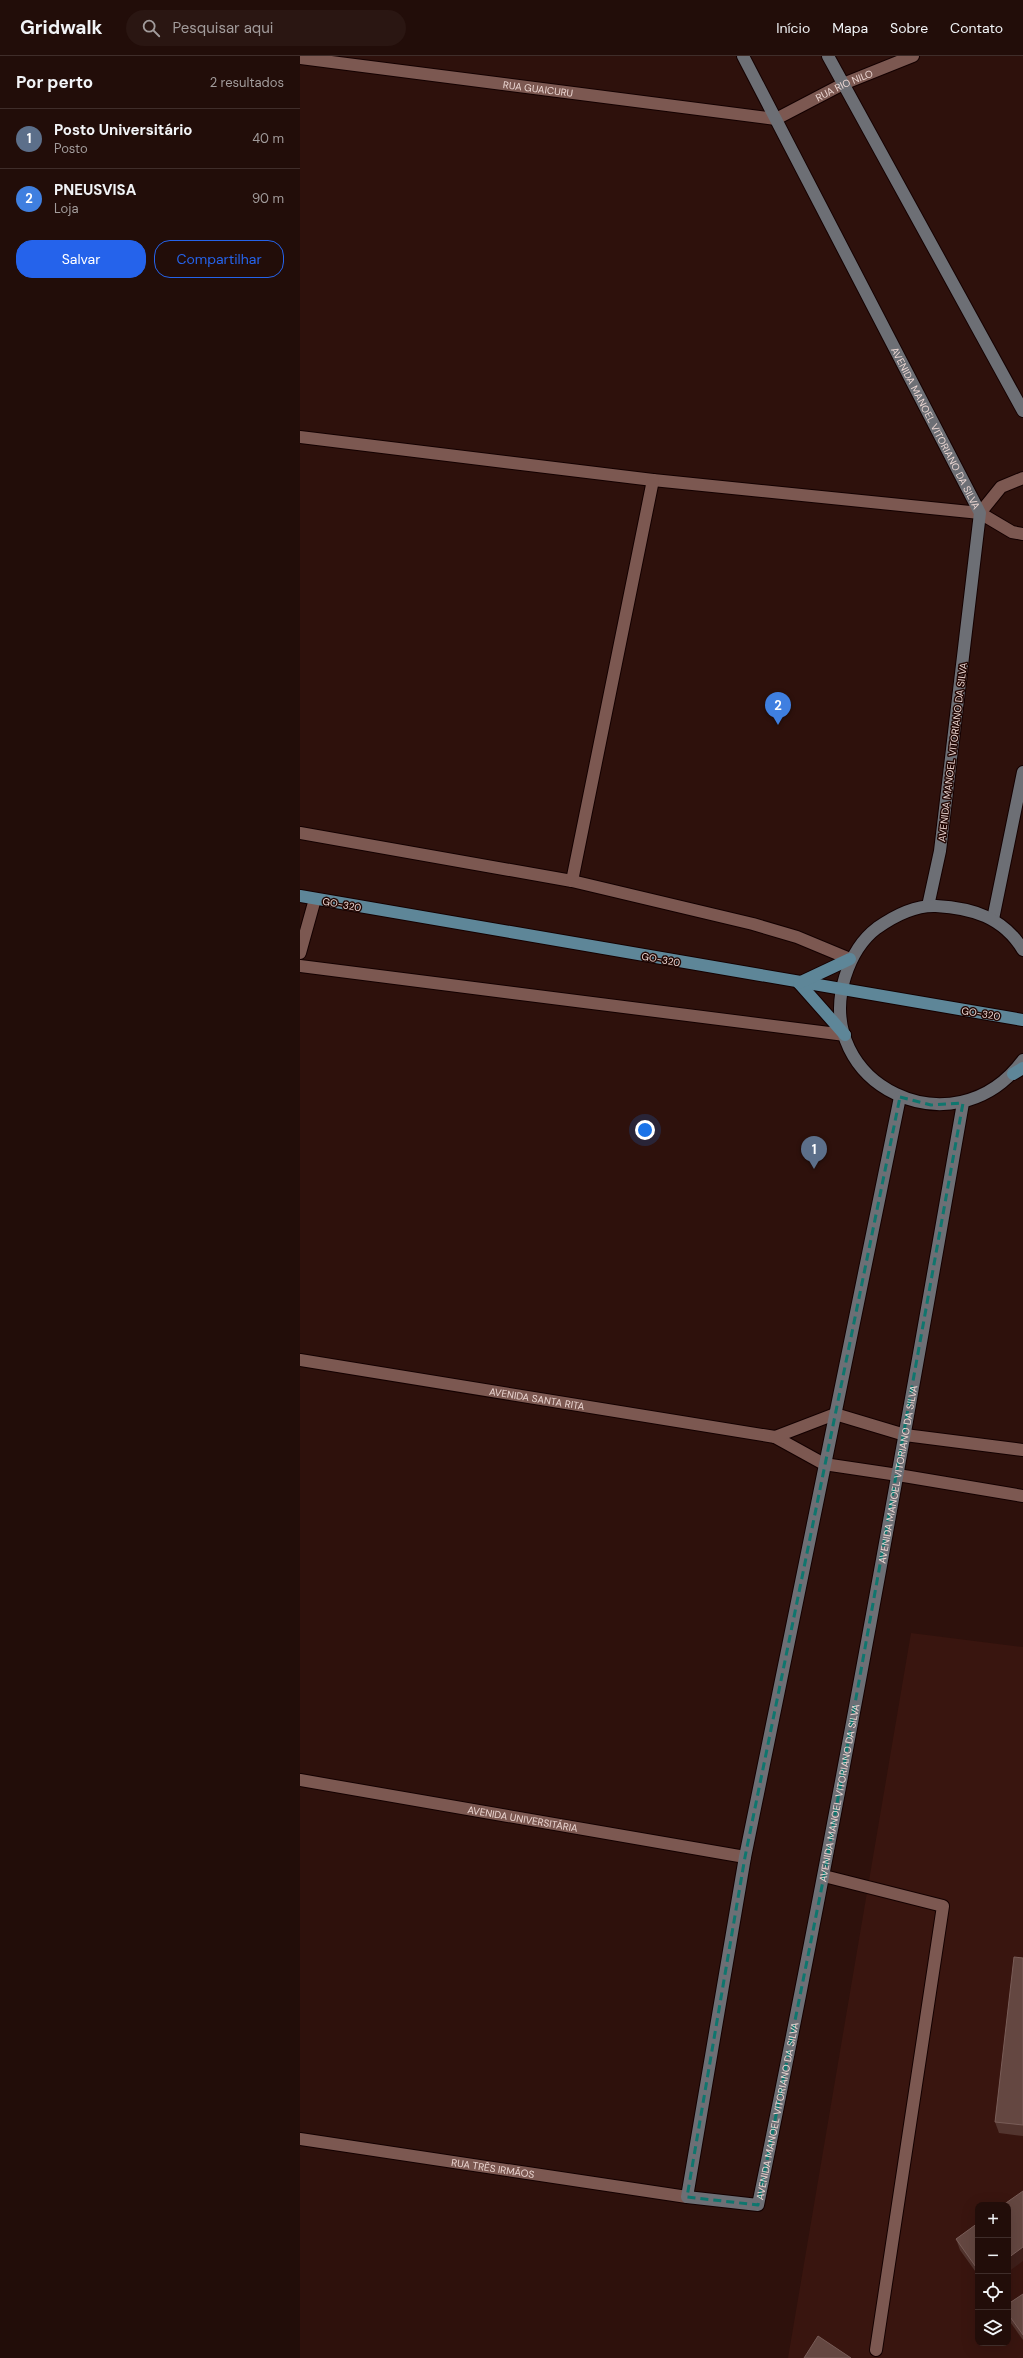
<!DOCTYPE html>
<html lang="pt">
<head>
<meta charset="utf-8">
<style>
	:root { --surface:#220d09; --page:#2a1612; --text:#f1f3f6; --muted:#a29c9c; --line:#3f2d2a; --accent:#2563eb }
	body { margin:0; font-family:"DM Sans",sans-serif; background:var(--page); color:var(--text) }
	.controls { position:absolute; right:12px; bottom:12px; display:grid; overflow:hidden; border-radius:8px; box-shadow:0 4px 16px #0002 }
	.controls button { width:36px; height:36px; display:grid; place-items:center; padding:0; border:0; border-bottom:1px solid var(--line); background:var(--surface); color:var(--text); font:20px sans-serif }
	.you { position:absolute; left:345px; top:1074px; width:14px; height:14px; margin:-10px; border:3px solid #fff; border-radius:50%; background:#1a73e8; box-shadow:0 0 0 6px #1a73e833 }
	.badge { display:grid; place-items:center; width:26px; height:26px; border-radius:50%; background:var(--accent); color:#fff; font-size:13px; font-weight:700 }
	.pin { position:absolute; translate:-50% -33px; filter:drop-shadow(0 1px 2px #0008) }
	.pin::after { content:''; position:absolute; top:21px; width:14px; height:12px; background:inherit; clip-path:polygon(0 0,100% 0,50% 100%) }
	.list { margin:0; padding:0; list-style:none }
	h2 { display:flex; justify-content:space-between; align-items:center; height:52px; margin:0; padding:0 16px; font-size:17px }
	h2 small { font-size:13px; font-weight:400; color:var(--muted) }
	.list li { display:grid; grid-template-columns:26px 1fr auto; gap:12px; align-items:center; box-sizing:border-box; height:60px; padding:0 16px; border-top:1px solid var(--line) }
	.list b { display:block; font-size:15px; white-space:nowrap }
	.list p { margin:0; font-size:13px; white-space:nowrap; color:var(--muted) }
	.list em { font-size:13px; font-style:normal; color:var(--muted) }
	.actions { display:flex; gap:8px; padding:12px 16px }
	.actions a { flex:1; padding:9px 0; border:1px solid var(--accent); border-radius:16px; text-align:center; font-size:14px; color:var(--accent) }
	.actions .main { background:var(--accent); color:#fff }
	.icon { flex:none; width:22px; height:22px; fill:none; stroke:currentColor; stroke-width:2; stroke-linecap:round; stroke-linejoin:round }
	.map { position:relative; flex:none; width:723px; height:2302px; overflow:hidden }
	header { display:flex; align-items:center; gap:24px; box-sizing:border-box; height:56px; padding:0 20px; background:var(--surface); border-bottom:1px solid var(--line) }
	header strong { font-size:19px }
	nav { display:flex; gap:22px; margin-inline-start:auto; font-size:14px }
	.search { width:280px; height:36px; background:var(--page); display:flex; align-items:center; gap:10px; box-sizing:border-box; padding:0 14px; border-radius:22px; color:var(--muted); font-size:15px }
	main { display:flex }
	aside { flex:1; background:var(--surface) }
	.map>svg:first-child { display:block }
	.built { fill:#39150f; fill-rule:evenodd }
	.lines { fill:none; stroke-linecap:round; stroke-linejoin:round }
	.lane-casing { stroke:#140000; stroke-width:14 }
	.street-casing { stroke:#140000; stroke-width:14 }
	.secondary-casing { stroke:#140000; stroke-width:14 }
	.primary-casing { stroke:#140000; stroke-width:14 }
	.lane { stroke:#7c5851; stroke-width:12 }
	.street { stroke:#7c5851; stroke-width:12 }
	.secondary { stroke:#6d6f75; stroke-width:12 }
	.primary { stroke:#5e8698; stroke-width:12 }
	.wall { fill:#53352f }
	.shaded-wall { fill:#3e1f1a }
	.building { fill:#644741; stroke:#795d58 }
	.marked { fill:none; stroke:#0f766e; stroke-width:3; stroke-dasharray:8 5; stroke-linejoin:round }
	.labels { text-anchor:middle; stroke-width:3; stroke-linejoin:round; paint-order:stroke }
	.street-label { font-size:10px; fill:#ecd7d3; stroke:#230804 }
</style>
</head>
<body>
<header>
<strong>Gridwalk</strong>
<div class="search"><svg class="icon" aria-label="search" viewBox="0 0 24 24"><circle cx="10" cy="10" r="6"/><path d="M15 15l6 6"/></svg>Pesquisar aqui</div>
<nav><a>Início</a><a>Mapa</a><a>Sobre</a><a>Contato</a></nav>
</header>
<main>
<aside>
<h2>Por perto<small>2 resultados</small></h2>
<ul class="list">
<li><span class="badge" style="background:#5c6f8a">1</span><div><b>Posto Universitário</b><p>Posto</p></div><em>40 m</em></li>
<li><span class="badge" style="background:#3f7fe0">2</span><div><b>PNEUSVISA</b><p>Loja</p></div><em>90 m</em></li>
</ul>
<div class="actions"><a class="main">Salvar</a><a>Compartilhar</a></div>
</aside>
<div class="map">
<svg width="723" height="2302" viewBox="0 0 723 2302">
	<rect width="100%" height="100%" fill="#2e110c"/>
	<!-- built -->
	<path class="built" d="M611,1577L723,1591V2302H488ZM678,2149H708V2287H678Z"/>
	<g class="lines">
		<!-- lane casing -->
		<g class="lane-casing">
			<g id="lane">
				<polyline points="605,1379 723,1394"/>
				<polyline points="598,1419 723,1440"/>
				<polyline points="524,1820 643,1850 576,2294"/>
			</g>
		</g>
		<!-- street casing -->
		<g class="street-casing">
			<g id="street">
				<path id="s1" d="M0,2L476,63L543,28L613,0"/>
				<polyline points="0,381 353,424 680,457 712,476 723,478"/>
				<polyline points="680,457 701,431 723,422"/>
				<polyline points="0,777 272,825 453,868 497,881 550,903"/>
				<polyline points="272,825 353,424"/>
				<polyline points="0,897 15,843"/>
				<polyline points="0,910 545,979"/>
				<path id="s2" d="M0,1304L475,1381L524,1408L598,1419"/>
				<polyline points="475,1381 535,1358 605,1379"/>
				<path id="s3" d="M0,1724L445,1801"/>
				<path id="s4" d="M0,2083L387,2141"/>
			</g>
		</g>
		<!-- secondary casing -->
		<g class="secondary-casing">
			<g id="secondary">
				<path id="s5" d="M443,0L680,457L640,795L628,850"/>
				<polyline points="528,0 723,355"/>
				<polyline points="693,863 723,716"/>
				<path d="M723,894C703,861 672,852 636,850C614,849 594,860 577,872C561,884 551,902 545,921C512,1028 654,1098 723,1004"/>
				<path id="s6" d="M600,1041L445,1801L387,2141L458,2149C533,1783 599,1415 663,1047"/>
			</g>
		</g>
		<!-- primary casing -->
		<g class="primary-casing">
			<g id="primary">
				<polyline points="0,840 723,964"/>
				<polyline points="499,927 545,979"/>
				<polyline points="499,927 550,903"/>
				<polyline points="713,1018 723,1012"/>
			</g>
		</g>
		<!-- lane -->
		<use href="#lane" class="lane"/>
		<!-- street -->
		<use href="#street" class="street"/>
		<!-- secondary -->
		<use href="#secondary" class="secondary"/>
		<!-- primary -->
		<use href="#primary" class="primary"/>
	</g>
	<!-- wall -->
	<g class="wall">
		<polygon points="723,1902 723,2080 699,2077 695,2066"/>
		<polygon points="678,2167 678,2219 660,2194 656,2183"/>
		<polygon points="723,2238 723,2284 708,2263 708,2248"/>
	</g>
	<!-- shaded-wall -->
	<polygon class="shaded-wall" points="723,2191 723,2205 708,2216 708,2202"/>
	<!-- building -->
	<g class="building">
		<polygon points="714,1901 723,1902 723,2069 695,2066"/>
		<polygon points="723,2135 723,2191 708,2202 708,2149 703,2149"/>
		<polygon points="678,2167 678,2214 656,2183"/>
		<polygon points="723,2238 723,2279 708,2258 708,2248"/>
		<polygon points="518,2280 551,2302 504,2302"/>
	</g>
	<!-- marked area -->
	<path class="marked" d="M600,1041L631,1049L663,1047L524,1820L458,2149L387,2141L445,1801Z"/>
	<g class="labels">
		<!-- street labels -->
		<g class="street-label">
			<text dy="4" stroke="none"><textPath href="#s1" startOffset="556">RUA RIO NILO</textPath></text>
			<text dy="4" stroke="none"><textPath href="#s1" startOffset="240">RUA GUAICURU</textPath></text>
			<text dy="4" stroke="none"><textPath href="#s5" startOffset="419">AVENIDA MANOEL VITORIANO DA SILVA</textPath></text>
			<text transform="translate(652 696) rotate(-83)" y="4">AVENIDA MANOEL VITORIANO DA SILVA</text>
			<text transform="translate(42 848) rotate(10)" y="4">GO-320</text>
			<text transform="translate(361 903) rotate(10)" y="4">GO-320</text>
			<text transform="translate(681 957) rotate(9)" y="4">GO-320</text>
			<text dy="4" stroke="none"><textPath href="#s2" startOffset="240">AVENIDA SANTA RITA</textPath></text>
			<text dy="4" stroke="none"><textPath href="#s6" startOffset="1936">AVENIDA MANOEL VITORIANO DA SILVA</textPath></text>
			<text dy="4" stroke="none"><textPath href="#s6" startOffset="1612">AVENIDA MANOEL VITORIANO DA SILVA</textPath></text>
			<text dy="4" stroke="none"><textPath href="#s3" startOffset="226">AVENIDA UNIVERSITÁRIA</textPath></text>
			<text dy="4" stroke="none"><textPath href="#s6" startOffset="1288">AVENIDA MANOEL VITORIANO DA SILVA</textPath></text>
			<text dy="4" stroke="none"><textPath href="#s4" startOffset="195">RUA TRÊS IRMÃOS</textPath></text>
		</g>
	</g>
</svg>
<div class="controls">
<button>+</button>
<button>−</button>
<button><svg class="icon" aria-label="locate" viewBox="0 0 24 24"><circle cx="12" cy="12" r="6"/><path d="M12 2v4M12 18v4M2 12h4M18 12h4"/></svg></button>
<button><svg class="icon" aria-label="layers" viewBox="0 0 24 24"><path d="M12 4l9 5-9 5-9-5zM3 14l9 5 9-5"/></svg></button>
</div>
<div class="you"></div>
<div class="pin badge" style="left:514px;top:1113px;background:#5c6f8a">1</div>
<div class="pin badge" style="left:478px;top:669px;background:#3f7fe0">2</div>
</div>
</main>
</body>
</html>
